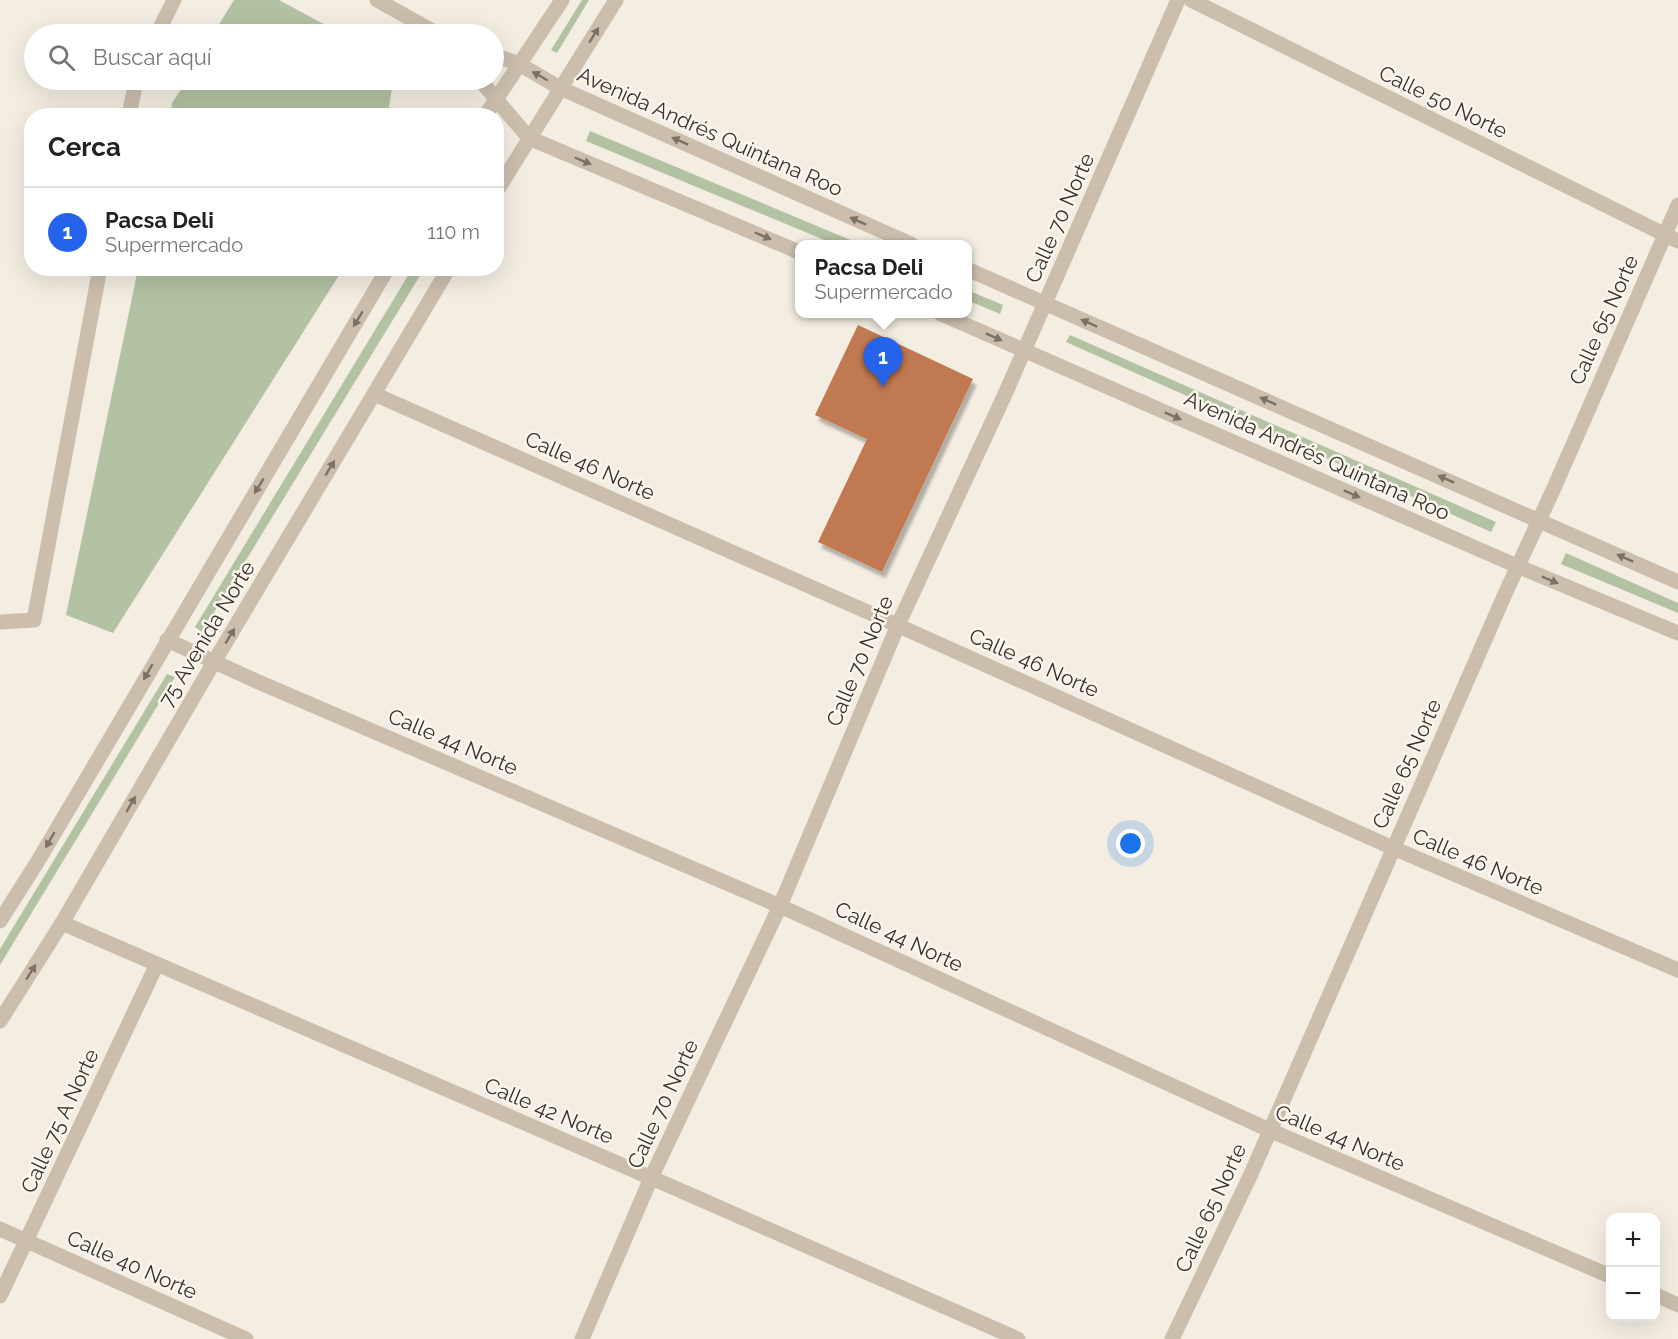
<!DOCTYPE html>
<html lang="es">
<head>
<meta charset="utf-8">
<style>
	:root { --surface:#fff; --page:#f2f2f2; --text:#222; --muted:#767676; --line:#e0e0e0; --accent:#2563eb }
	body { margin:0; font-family:Raleway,sans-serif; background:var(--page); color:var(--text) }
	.controls { position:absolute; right:18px; bottom:18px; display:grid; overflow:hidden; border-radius:12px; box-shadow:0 6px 24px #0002 }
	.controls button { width:54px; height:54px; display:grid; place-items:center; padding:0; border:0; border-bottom:2px solid var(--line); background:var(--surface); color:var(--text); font:30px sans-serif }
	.you { position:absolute; left:1131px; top:844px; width:21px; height:21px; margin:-15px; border:4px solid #fff; border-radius:50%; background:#1a73e8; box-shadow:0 0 0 9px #1a73e833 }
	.badge { display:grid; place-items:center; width:39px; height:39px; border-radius:50%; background:var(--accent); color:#fff; font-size:20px; font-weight:700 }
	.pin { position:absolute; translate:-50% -50px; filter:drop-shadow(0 2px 3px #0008) }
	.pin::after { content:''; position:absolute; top:32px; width:21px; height:18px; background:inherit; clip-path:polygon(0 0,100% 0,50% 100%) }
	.popup { position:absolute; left:795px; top:240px; width:177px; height:78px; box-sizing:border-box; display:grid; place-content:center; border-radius:12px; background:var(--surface); filter:drop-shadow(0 2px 4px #0005); font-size:20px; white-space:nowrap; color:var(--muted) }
	.popup b { font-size:22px; color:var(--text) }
	.popup::after { content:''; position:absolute; left:50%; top:100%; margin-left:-12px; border:12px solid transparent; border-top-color:var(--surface) }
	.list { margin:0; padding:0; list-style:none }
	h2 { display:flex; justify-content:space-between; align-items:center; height:78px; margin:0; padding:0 24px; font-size:26px }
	h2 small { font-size:20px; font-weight:400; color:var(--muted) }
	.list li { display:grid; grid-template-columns:39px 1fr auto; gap:18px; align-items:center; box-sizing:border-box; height:90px; padding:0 24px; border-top:2px solid var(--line) }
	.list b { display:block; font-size:22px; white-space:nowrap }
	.list p { margin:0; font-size:20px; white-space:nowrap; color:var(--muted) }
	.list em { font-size:20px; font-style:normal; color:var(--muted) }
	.icon { flex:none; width:33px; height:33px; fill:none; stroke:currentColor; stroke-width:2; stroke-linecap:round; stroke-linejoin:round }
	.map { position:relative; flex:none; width:1678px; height:1339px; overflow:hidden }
	.search { position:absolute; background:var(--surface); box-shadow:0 6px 24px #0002; left:24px; top:24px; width:480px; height:66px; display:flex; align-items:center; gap:15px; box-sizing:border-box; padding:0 21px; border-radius:33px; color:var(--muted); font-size:22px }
	.panel { position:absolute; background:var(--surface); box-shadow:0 6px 24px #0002; left:24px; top:108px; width:480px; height:168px; border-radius:24px }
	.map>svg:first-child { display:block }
	.green { fill:#b3c2a2 }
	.building { fill:#c17951; filter:url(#shadow) }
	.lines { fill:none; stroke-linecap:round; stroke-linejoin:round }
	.minor { stroke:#cbbead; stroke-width:15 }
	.oneway { fill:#7b7166 }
	.labels { text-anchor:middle; stroke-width:5; stroke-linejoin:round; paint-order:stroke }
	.street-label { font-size:21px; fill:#3a322c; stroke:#faf6ee }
</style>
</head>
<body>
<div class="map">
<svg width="1678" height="1339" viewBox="0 0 1678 1339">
	<defs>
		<filter id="shadow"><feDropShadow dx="3.5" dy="6" stdDeviation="1.5" flood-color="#0004"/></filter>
	</defs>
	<rect width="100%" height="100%" fill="#f3ede2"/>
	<!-- green -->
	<g class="green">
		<polygon points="234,0 279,0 342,34 213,34"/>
		<polygon points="582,0 589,0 557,53 551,50"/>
		<polygon points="187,80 393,80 388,115 170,115 172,103"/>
		<polygon points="590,131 860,244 834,244 586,141"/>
		<polygon points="138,269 343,269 113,633 66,615"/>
		<polygon points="412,269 424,269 202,632 195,627"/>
		<polygon points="967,290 1003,305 1000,314 967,300"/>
		<polygon points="1070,335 1496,522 1491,532 1066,342"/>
		<polygon points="1566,553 1678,603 1678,613 1561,564"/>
		<polygon points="167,674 175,677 0,965 0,949"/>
	</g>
	<!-- building -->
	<polygon class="building" points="858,325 973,379 882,572 818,542 867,439 815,415"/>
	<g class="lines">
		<!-- minor -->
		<g class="minor">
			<polyline points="377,0 438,34"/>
			<polyline points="1191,0 1678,241"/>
			<polyline points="157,34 174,0"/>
			<polyline points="494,55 519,64 560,88 911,244"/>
			<polyline points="480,80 529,138 799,252"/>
			<polyline points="129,116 136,80"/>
			<polyline points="485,116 562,0"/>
			<polyline points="496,192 616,0"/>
			<polyline points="967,269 1678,582"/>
			<polyline points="941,314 1517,566 1678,633"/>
			<polyline points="374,394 879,617 1393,848 1678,970"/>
			<polyline points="0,622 34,620 100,268"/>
			<polyline points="167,640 256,681 780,906 1269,1130 1610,1276"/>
			<polyline points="0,921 38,861 388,268"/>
			<polyline points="62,923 677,1189 1018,1339"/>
			<polyline points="0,1021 62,923 214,662 449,268"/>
			<polyline points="0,1229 246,1339"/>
			<polyline points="1656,1295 1678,1305"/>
			<polyline points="0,1296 157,964"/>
			<polyline points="582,1339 651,1178 780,906 898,625 1006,392 1178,0"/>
			<polyline points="1172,1339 1251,1174 1505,594 1554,488 1678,205"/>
		</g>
	</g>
	<!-- one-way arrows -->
	<defs><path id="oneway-solid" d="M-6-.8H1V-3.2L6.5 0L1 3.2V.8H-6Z" transform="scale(1.5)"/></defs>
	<g class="oneway">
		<use href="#oneway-solid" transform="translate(594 35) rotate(-58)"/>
		<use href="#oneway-solid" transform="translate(540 76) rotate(-150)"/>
		<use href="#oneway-solid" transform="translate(680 141) rotate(-156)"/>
		<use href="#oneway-solid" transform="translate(583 161) rotate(23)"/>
		<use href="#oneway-solid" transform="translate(858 221) rotate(-156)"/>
		<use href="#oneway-solid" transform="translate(763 236) rotate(23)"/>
		<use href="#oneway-solid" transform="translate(358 319) rotate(121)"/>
		<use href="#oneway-solid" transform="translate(1089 323) rotate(-156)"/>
		<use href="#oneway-solid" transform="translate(994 337) rotate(24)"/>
		<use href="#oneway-solid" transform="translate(1268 401) rotate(-156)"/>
		<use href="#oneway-solid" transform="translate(1173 416) rotate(24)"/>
		<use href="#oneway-solid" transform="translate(330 468) rotate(-59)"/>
		<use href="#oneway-solid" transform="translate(1446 479) rotate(-156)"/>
		<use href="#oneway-solid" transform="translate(259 486) rotate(121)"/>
		<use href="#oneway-solid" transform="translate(1352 494) rotate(24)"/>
		<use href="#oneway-solid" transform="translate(1625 558) rotate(-156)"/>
		<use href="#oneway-solid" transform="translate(1550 580) rotate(23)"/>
		<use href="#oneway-solid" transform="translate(230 636) rotate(-59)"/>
		<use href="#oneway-solid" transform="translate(148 672) rotate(120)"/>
		<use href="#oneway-solid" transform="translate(131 804) rotate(-60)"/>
		<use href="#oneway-solid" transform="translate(50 840) rotate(120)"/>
		<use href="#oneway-solid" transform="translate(31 972) rotate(-58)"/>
	</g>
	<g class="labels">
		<!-- street labels -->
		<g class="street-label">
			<text transform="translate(1443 102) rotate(26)" y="7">Calle 50 Norte</text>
			<text transform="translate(710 132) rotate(24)" y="7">Avenida Andrés Quintana Roo</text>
			<text transform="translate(1060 218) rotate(-66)" y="7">Calle 70 Norte</text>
			<text transform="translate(1604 320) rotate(-66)" y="7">Calle 65 Norte</text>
			<text transform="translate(1317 456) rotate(24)" y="7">Avenida Andrés Quintana Roo</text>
			<text transform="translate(590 466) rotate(24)" y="7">Calle 46 Norte</text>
			<text transform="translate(207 634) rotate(-59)" y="7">75 Avenida Norte</text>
			<text transform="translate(860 661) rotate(-67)" y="7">Calle 70 Norte</text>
			<text transform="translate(1034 663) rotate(24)" y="7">Calle 46 Norte</text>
			<text transform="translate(453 742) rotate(23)" y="7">Calle 44 Norte</text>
			<text transform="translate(1407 764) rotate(-66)" y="7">Calle 65 Norte</text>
			<text transform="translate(1478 862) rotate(23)" y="7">Calle 46 Norte</text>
			<text transform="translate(899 937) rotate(25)" y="7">Calle 44 Norte</text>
			<text transform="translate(663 1104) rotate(-65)" y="7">Calle 70 Norte</text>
			<text transform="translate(549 1111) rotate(23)" y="7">Calle 42 Norte</text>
			<text transform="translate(60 1121) rotate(-65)" y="7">Calle 75 A Norte</text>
			<text transform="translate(1340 1138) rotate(23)" y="7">Calle 44 Norte</text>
			<text transform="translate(1211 1208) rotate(-65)" y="7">Calle 65 Norte</text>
			<text transform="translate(132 1265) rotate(24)" y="7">Calle 40 Norte</text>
		</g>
	</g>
</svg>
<div class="controls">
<button>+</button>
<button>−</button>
</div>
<div class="you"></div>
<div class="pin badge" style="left:883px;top:387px">1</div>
<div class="popup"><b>Pacsa Deli</b>Supermercado</div>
<div class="search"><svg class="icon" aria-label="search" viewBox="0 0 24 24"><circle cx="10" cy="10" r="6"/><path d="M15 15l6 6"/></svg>Buscar aquí</div>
<section class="panel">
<h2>Cerca<small></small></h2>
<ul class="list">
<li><span class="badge">1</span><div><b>Pacsa Deli</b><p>Supermercado</p></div><em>110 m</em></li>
</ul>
</section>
</div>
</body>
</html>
